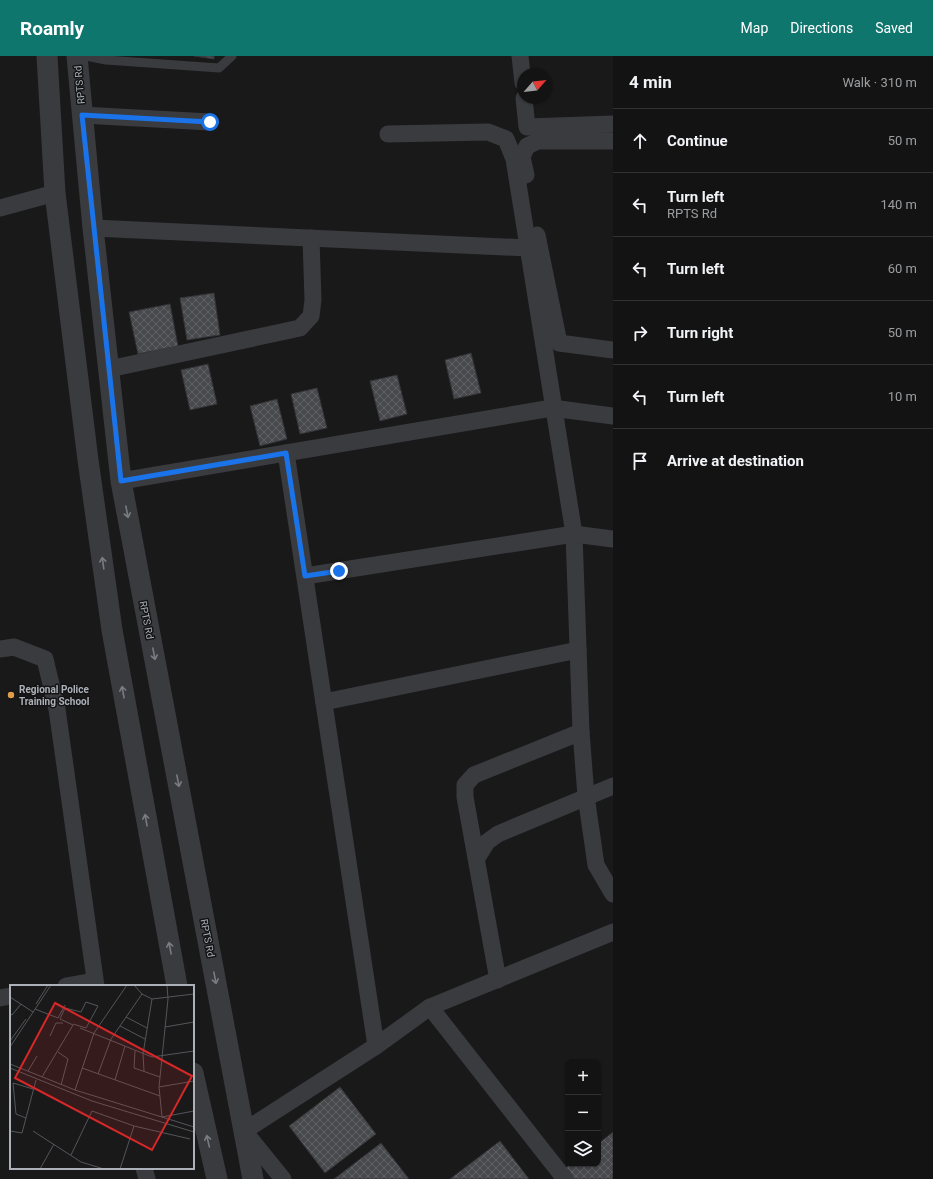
<!DOCTYPE html>
<html lang="en">
<head>
<meta charset="utf-8">
<style>
	:root { --surface:#131314; --page:#202022; --text:#f1f3f6; --muted:#9d9ea0; --line:#323234; --accent:#0f766e }
	body { margin:0; font-family:Roboto,sans-serif; background:var(--page); color:var(--text) }
	.controls { position:absolute; right:12px; bottom:12px; display:grid; overflow:hidden; border-radius:8px; box-shadow:0 1px 3px #0004 }
	.controls button { width:36px; height:36px; display:grid; place-items:center; padding:0; border:0; border-bottom:1px solid var(--line); background:var(--surface); color:var(--text); font:20px sans-serif }
	.compass { position:absolute; left:517px; top:12px; width:36px; height:36px; border-radius:50%; background:var(--surface); box-shadow:0 1px 3px #0004; rotate:62deg }
	.stop { position:absolute; width:12px; height:12px; margin:-9px; border:3px solid #1a73e8; border-radius:50%; background:#fff }
	.stop.end { background:#1a73e8; border-color:#fff; box-shadow:0 1px 4px #0008 }
	.list { margin:0; padding:0; list-style:none }
	h2 { display:flex; justify-content:space-between; align-items:center; height:52px; margin:0; padding:0 16px; font-size:17px }
	h2 small { font-size:13px; font-weight:400; color:var(--muted) }
	.list li { display:grid; grid-template-columns:26px 1fr auto; gap:12px; align-items:center; box-sizing:border-box; height:64px; padding:0 16px; border-top:1px solid var(--line) }
	.list b { display:block; font-size:15px; white-space:nowrap }
	.list p { margin:0; font-size:13px; white-space:nowrap; color:var(--muted) }
	.list em { font-size:13px; font-style:normal; color:var(--muted) }
	.icon { flex:none; width:22px; height:22px; fill:none; stroke:currentColor; stroke-width:2; stroke-linecap:round; stroke-linejoin:round }
	.map { position:relative; flex:none; width:613px; height:1123px; overflow:hidden }
	header { display:flex; align-items:center; gap:24px; box-sizing:border-box; height:56px; padding:0 20px; background:var(--accent); color:#fff }
	header strong { font-size:19px }
	nav { display:flex; gap:22px; margin-inline-start:auto; font-size:14px }
	main { display:flex }
	aside { flex:1; background:var(--surface) }
	.map>svg:first-child { display:block }
	.building { fill:url(#building-cross-hatch); stroke:#333336 }
	.lines { fill:none; stroke-linecap:round; stroke-linejoin:round }
	.service { stroke:#3a3b3f; stroke-width:9 }
	.minor { stroke:#3a3b3f; stroke-width:17 }
	.tertiary { stroke:#3a3b3f; stroke-width:21 }
	.oneway { stroke:#797c82 }
	.route { stroke:#1a73e8; stroke-width:5 }
	.poi-dot { fill:#e09c4a; stroke:#141415; stroke-width:1.5 }
	.labels { text-anchor:middle; stroke-width:3; stroke-linejoin:round; paint-order:stroke }
	.street-label { font-size:10px; fill:#acb1b9; stroke:#141415 }
	.poi-label { font-size:10px; font-weight:bold; fill:#acb1b9; stroke:#141415; text-anchor:start }
	.inset-road { fill:none; stroke:#54565a; stroke-width:1 }
	.view { fill:#d62828; fill-opacity:0.15; stroke:#d62828; stroke-width:2 }
	.inset-edge { fill:none; stroke:#acb1b9; stroke-width:2 }
</style>
</head>
<body>
<header>
<strong>Roamly</strong>
<nav><a>Map</a><a>Directions</a><a>Saved</a></nav>
</header>
<main>
<div class="map">
<svg width="613" height="1123" viewBox="0 0 613 1123">
	<defs>
		<pattern id="building-cross-hatch" width="8" height="8" patternUnits="userSpaceOnUse"><rect width="8" height="8" fill="#48494d"/><path d="M0 0l8 8M0 8l8-8" fill="none" stroke="#606165"/></pattern>
	</defs>
	<rect width="100%" height="100%" fill="#19191a"/>
	<!-- building -->
	<g class="building">
		<polygon points="194,0 214,0 214,3"/>
		<polygon points="214,237 220,279 187,284 180,242"/>
		<polygon points="170,248 178,290 138,298 129,256"/>
		<polygon points="471,297 481,337 454,343 445,304"/>
		<polygon points="208,308 217,348 190,354 181,314"/>
		<polygon points="397,319 407,358 380,365 370,325"/>
		<polygon points="317,332 327,372 300,378 291,338"/>
		<polygon points="277,343 287,383 260,390 250,350"/>
		<polygon points="340,1031 376,1078 325,1117 289,1070"/>
		<polygon points="613,1076 613,1123 574,1123 566,1112 571,1108 598,1108 598,1088"/>
		<polygon points="500,1085 529,1123 450,1123"/>
		<polygon points="381,1087 409,1123 334,1123"/>
	</g>
	<g class="lines">
		<!-- service -->
		<polyline class="service" points="86,0 106,4 219,12 232,0"/>
		<!-- minor -->
		<g class="minor">
			<polyline points="520,0 523,27"/>
			<polyline points="524,42 527,71 613,68"/>
			<polyline points="82,59 210,66"/>
			<polyline points="388,78 488,76 506,83 514,103 574,478 581,676 586,740 596,809 613,838"/>
			<polyline points="526,119 522,101 527,90 538,85 613,85"/>
			<polyline points="0,152 55,137"/>
			<polyline points="93,172 528,192 538,191"/>
			<polyline points="537,179 559,287 613,294"/>
			<polyline points="109,313 300,272 311,260 313,244 311,182"/>
			<polyline points="286,397 376,990"/>
			<polyline points="121,425 552,352 613,360"/>
			<polyline points="305,520 574,478 613,483"/>
			<polyline points="0,593 14,591 45,603 57,653 96,930"/>
			<polyline points="324,646 578,594"/>
			<polyline points="477,802 487,786 498,778 613,730"/>
			<polyline points="498,924 465,741 465,729 474,719 581,676"/>
			<polyline points="66,930 94,925"/>
			<polyline points="0,942 11,940"/>
			<polyline points="430,951 565,1123"/>
			<polyline points="144,1112 147,1123"/>
			<polyline points="283,1123 244,1075 376,990 430,951 613,876"/>
		</g>
		<!-- tertiary -->
		<g class="tertiary">
			<polyline points="47,0 55,137 88,404 112,574 177,930"/>
			<polyline points="77,0 93,172 121,425 253,1123"/>
			<polyline points="193,1017 217,1123"/>
		</g>
	</g>
	<!-- one-way arrows -->
	<defs><path id="oneway-shaft" d="M-6 0H5M1.5-3L5.5 0L1.5 3" fill="none" stroke-width="1.6" stroke-linecap="round" stroke-linejoin="round"/></defs>
	<g class="oneway">
		<use href="#oneway-shaft" transform="translate(127 456) rotate(79)"/>
		<use href="#oneway-shaft" transform="translate(103 507) rotate(-98)"/>
		<use href="#oneway-shaft" transform="translate(154 598) rotate(79)"/>
		<use href="#oneway-shaft" transform="translate(123 636) rotate(-100)"/>
		<use href="#oneway-shaft" transform="translate(178 725) rotate(79)"/>
		<use href="#oneway-shaft" transform="translate(146 764) rotate(-100)"/>
		<use href="#oneway-shaft" transform="translate(170 892) rotate(-101)"/>
		<use href="#oneway-shaft" transform="translate(215 922) rotate(79)"/>
		<use href="#oneway-shaft" transform="translate(208 1085) rotate(-103)"/>
	</g>
	<g class="lines">
		<!-- route -->
		<polyline class="route" points="210,66 82,59 121,425 286,397 305,520 339,515"/>
	</g>
	<!-- markers -->
	<circle class="poi-dot" cx="11" cy="639" r="4"/>
	<g class="labels">
		<!-- street labels -->
		<g class="street-label">
			<text transform="translate(79 29) rotate(-95)" y="4">RPTS Rd</text>
			<text transform="translate(147 564) rotate(79)" y="4">RPTS Rd</text>
			<text transform="translate(208 882) rotate(79)" y="4">RPTS Rd</text>
		</g>
		<!-- poi labels -->
		<g class="poi-label">
			<text x="19" y="637">Regional Police<tspan x="19" dy="12">Training School</tspan></text>
		</g>
	</g>
	<!-- overview -->
	<g transform="translate(10 929)">
		<rect width="184" height="184" fill="#19191a"/>
		<path class="inset-road" d="M124,0L132,9L142,14L184,9M157,0L158,14L149,102L152,132L184,126M0,12L23,27M26,19L38,0M25,24L48,33L55,20M0,29L2,30L11,19M116,32L137,43M110,41L135,54M155,42L184,37M70,43L142,72L184,66M40,51L46,38H53M0,56L16,34M0,62L41,0M125,66L124,83L150,92M48,67L58,74L51,100M0,79L65,105L184,142M0,83L82,116L184,147M72,83L150,111M18,86L27,71M134,86L133,69L142,14M88,89L101,54L132,9M32,92L63,40L50,34L55,23L71,27L76,17L88,21L76,43L63,39M105,95L115,61M149,102L184,96M65,105L84,48L117,0M16,133L6,129L3,98L23,104M0,146L12,148L26,95M23,146L71,177L94,184M61,170L82,126L124,141L180,154M30,184L44,159M110,184L124,141"/>
		<path class="view" d="M45,18L182,91L142,165L5,93Z"/>
		<rect width="184" height="184" class="inset-edge"/>
	</g>
</svg>
<div class="controls">
<button>+</button>
<button>−</button>
<button><svg class="icon" aria-label="layers" viewBox="0 0 24 24"><path d="M12 4l9 5-9 5-9-5zM3 14l9 5 9-5"/></svg></button>
</div>
<svg class="compass" viewBox="-18 -18 36 36"><path d="M0-13l5 13h-10z" fill="#e53935"/><path d="M0 13l5-13h-10z" fill="#9d9ea0"/></svg>
<div class="stop" style="left:210px;top:66px"></div>
<div class="stop end" style="left:339px;top:515px"></div>
</div>
<aside>
<h2>4 min<small>Walk · 310 m</small></h2>
<ul class="list">
<li><svg class="icon" aria-label="ahead" viewBox="0 0 24 24"><path d="M12 20V5M6 11l6-6 6 6"/></svg><div><b>Continue</b></div><em>50 m</em></li>
<li><svg class="icon" aria-label="left" viewBox="0 0 24 24"><path d="M17 20v-9H6M10 6l-5 5 5 5"/></svg><div><b>Turn left</b><p>RPTS Rd</p></div><em>140 m</em></li>
<li><svg class="icon" aria-label="left" viewBox="0 0 24 24"><path d="M17 20v-9H6M10 6l-5 5 5 5"/></svg><div><b>Turn left</b></div><em>60 m</em></li>
<li><svg class="icon" aria-label="right" viewBox="0 0 24 24"><path d="M7 20v-9h11M14 6l5 5-5 5"/></svg><div><b>Turn right</b></div><em>50 m</em></li>
<li><svg class="icon" aria-label="left" viewBox="0 0 24 24"><path d="M17 20v-9H6M10 6l-5 5 5 5"/></svg><div><b>Turn left</b></div><em>10 m</em></li>
<li><svg class="icon" aria-label="arrive" viewBox="0 0 24 24"><path d="M6 21V4h12l-3 4 3 4H6"/></svg><div><b>Arrive at destination</b></div></li>
</ul>
</aside>
</main>
</body>
</html>
